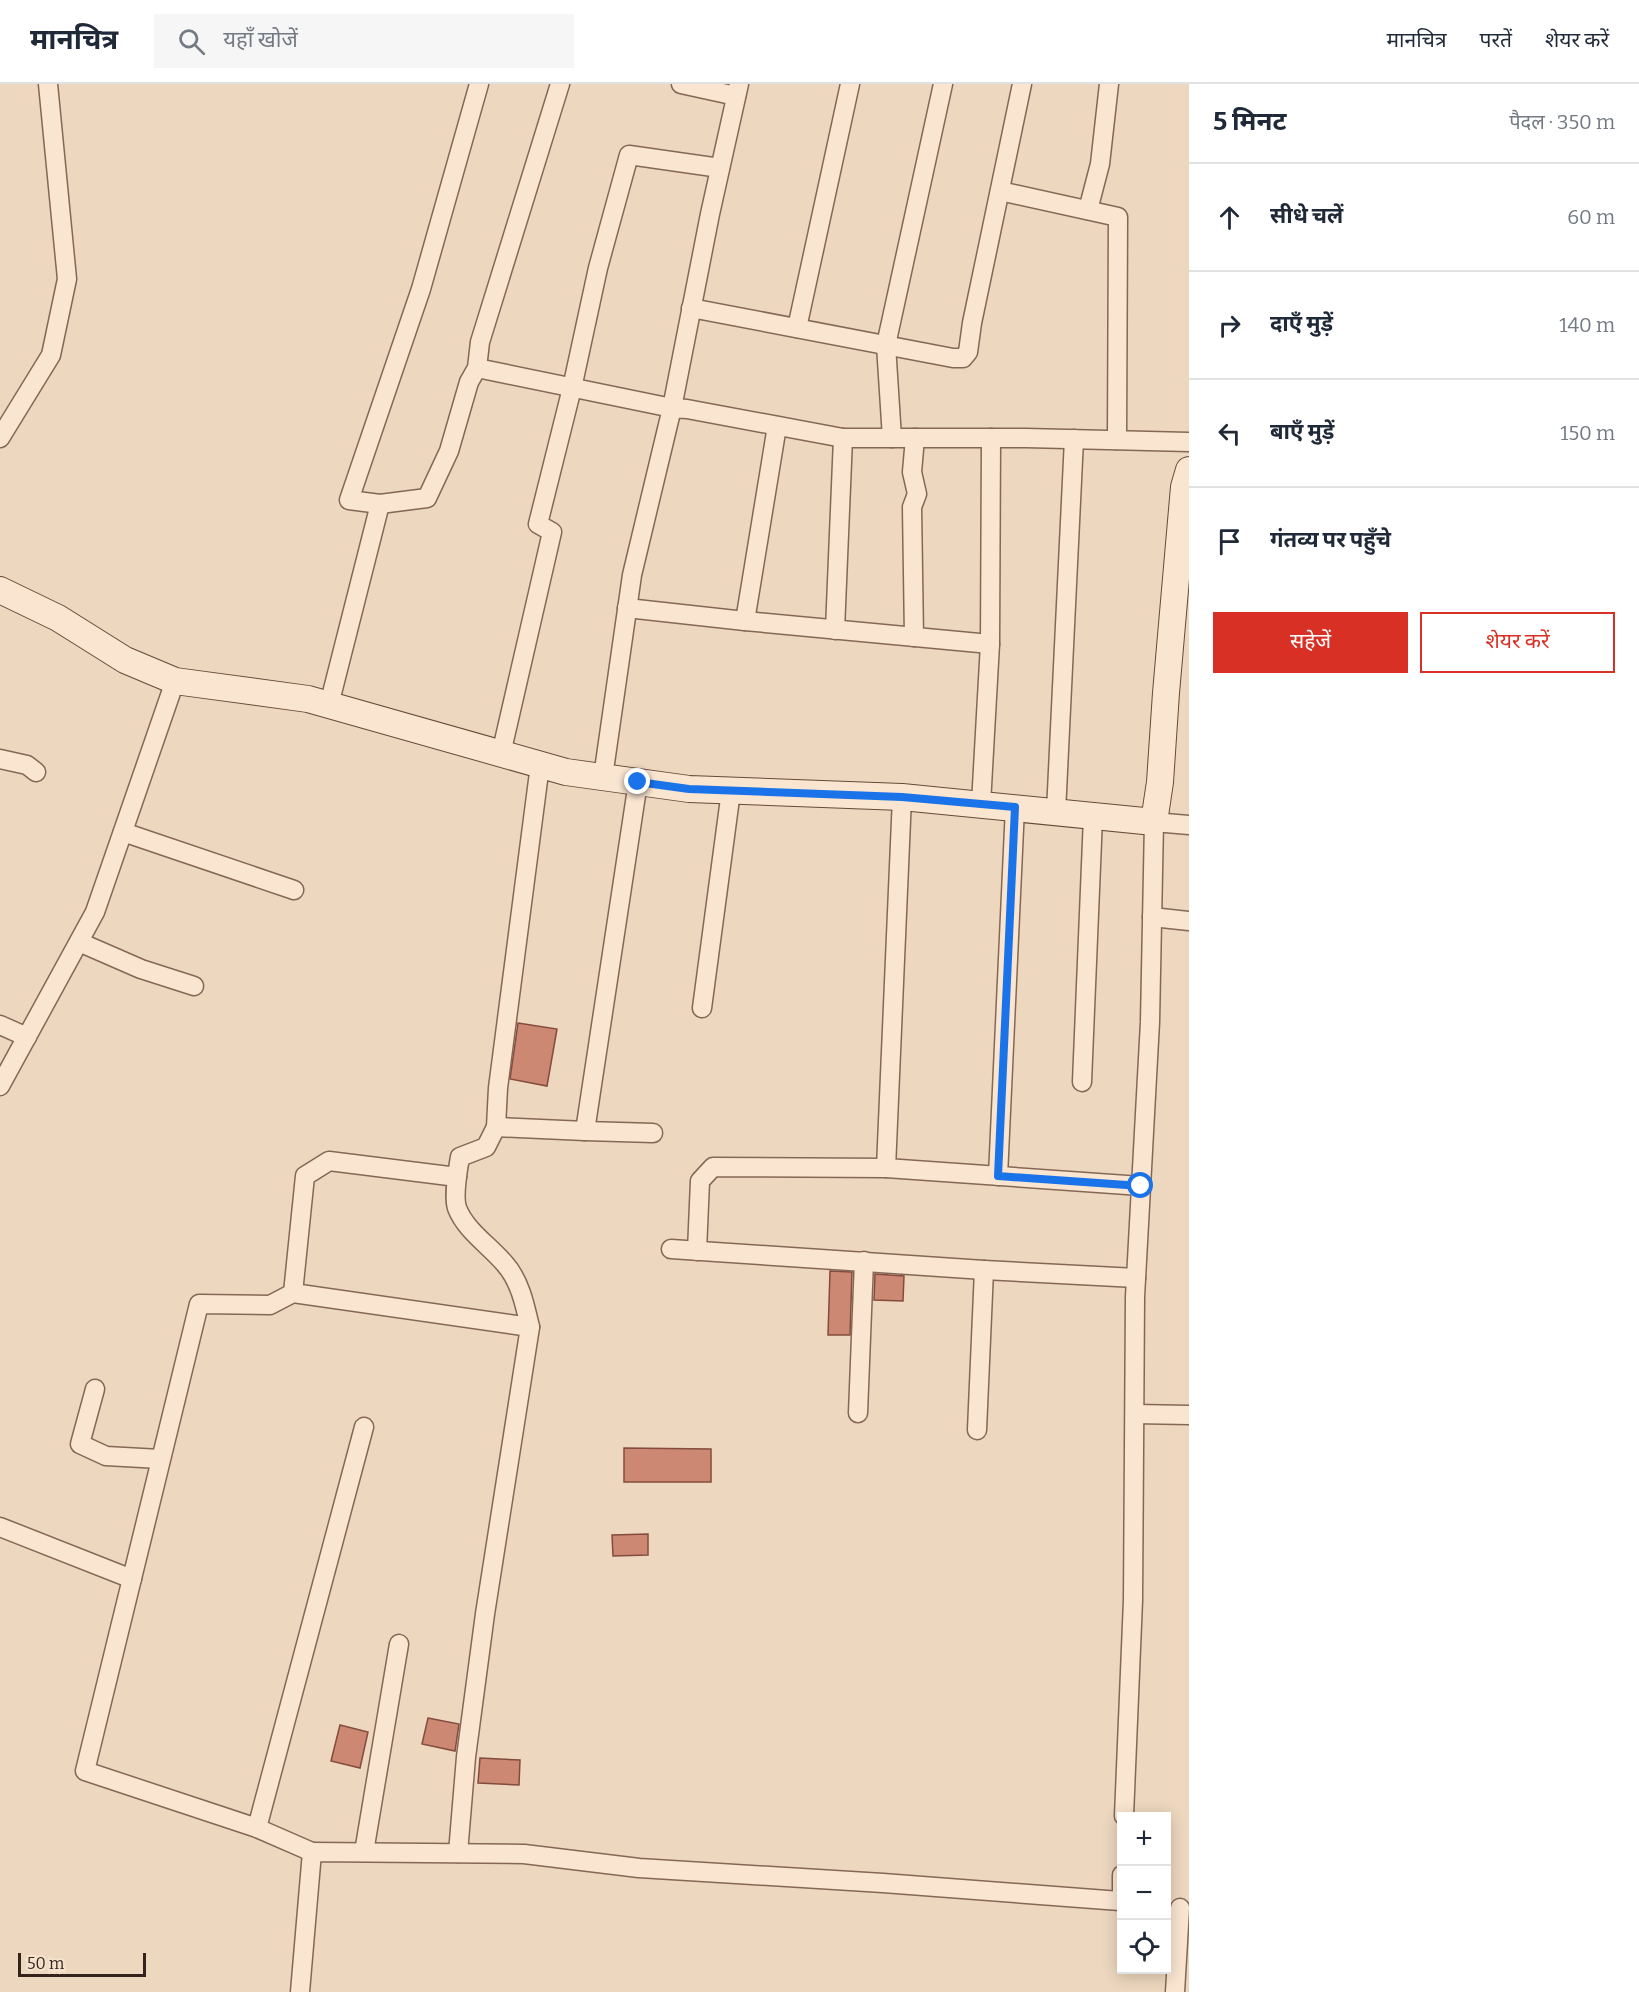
<!DOCTYPE html>
<html lang="hi">
<head>
<meta charset="utf-8">
<style>
	:root { --surface:#fff; --page:#f6f6f7; --text:#1f2937; --muted:#747a83; --line:#e0e1e3; --accent:#d93025 }
	body { margin:0; font-family:Bitter,"Noto Sans Devanagari",serif; background:var(--page); color:var(--text) }
	.controls { position:absolute; right:18px; bottom:18px; display:grid; overflow:hidden; border-radius:0px; box-shadow:0 3px 15px #0003 }
	.controls button { width:54px; height:54px; display:grid; place-items:center; padding:0; border:0; border-bottom:2px solid var(--line); background:var(--surface); color:var(--text); font:30px sans-serif }
	.scale { position:absolute; left:18px; bottom:15px; width:128px; box-sizing:border-box; padding-left:6px; border:3px solid #35231b; border-top:0; font-size:16px; line-height:21px; white-space:nowrap; color:#35231b; -webkit-text-stroke:4px #f5e2cd; paint-order:stroke }
	.stop { position:absolute; width:18px; height:18px; margin:-14px; border:4px solid #1a73e8; border-radius:50%; background:#fff }
	.stop.end { background:#1a73e8; border-color:#fff; box-shadow:0 2px 6px #0008 }
	.list { margin:0; padding:0; list-style:none }
	h2 { display:flex; justify-content:space-between; align-items:center; height:78px; margin:0; padding:0 24px; font-size:26px }
	h2 small { font-size:20px; font-weight:400; color:var(--muted) }
	.list li { display:grid; grid-template-columns:39px 1fr auto; gap:18px; align-items:center; box-sizing:border-box; height:108px; padding:0 24px; border-top:2px solid var(--line) }
	.list b { display:block; font-size:22px; white-space:nowrap }
	.list em { font-size:20px; font-style:normal; color:var(--muted) }
	.actions { display:flex; gap:12px; padding:18px 24px }
	.actions a { flex:1; padding:14px 0; border:2px solid var(--accent); border-radius:0px; text-align:center; font-size:21px; color:var(--accent) }
	.actions .main { background:var(--accent); color:#fff }
	.icon { flex:none; width:33px; height:33px; fill:none; stroke:currentColor; stroke-width:2; stroke-linecap:round; stroke-linejoin:round }
	.map { position:relative; flex:none; width:1189px; height:1908px; overflow:hidden }
	header { display:flex; align-items:center; gap:36px; box-sizing:border-box; height:84px; padding:0 30px; background:var(--surface); border-bottom:2px solid var(--line) }
	header strong { font-size:28px }
	nav { display:flex; gap:33px; margin-inline-start:auto; font-size:21px }
	.search { width:420px; height:54px; background:var(--page); display:flex; align-items:center; gap:15px; box-sizing:border-box; padding:0 21px; border-radius:0px; color:var(--muted); font-size:22px }
	main { display:flex }
	aside { flex:1; background:var(--surface) }
	.map>svg:first-child { display:block }
	.building { fill:#cc8873; stroke:#844c3d; stroke-width:1.5 }
	.lines { fill:none; stroke-linecap:round; stroke-linejoin:round }
	.street-casing { stroke:#856757; stroke-width:21 }
	.secondary-casing { stroke:#67493a; stroke-width:28 }
	.street { stroke:#f9e5d0; stroke-width:18 }
	.secondary { stroke:#f9e5d0; stroke-width:26 }
	.route { stroke:#1a73e8; stroke-width:8 }
</style>
</head>
<body>
<header>
<strong>मानचित्र</strong>
<div class="search"><svg class="icon" aria-label="search" viewBox="0 0 24 24"><circle cx="10" cy="10" r="6"/><path d="M15 15l6 6"/></svg>यहाँ खोजें</div>
<nav><a>मानचित्र</a><a>परतें</a><a>शेयर करें</a></nav>
</header>
<main>
<div class="map">
<svg width="1189" height="1908" viewBox="0 0 1189 1908">
	<rect width="100%" height="100%" fill="#edd7be"/>
	<!-- building -->
	<g class="building">
		<polygon points="518,939 557,945 547,1002 510,995"/>
		<polygon points="830,1187 852,1188 850,1251 828,1251"/>
		<polygon points="875,1190 904,1192 903,1217 874,1216"/>
		<polygon points="624,1364 711,1365 711,1398 624,1398"/>
		<polygon points="648,1450 648,1471 613,1472 612,1451"/>
		<polygon points="428,1634 459,1640 455,1667 422,1660"/>
		<polygon points="340,1641 368,1648 360,1684 331,1677"/>
		<polygon points="480,1674 520,1676 519,1701 478,1699"/>
	</g>
	<g class="lines">
		<!-- street casing -->
		<g class="street-casing">
			<g id="street">
				<polyline points="681,0 736,12"/>
				<polyline points="1000,107 1118,133 1117,356"/>
				<polyline points="1088,126 1100,80 1109,0"/>
				<polyline points="691,224 953,274 963,274 968,268 972,239 1022,0"/>
				<polyline points="797,244 850,0"/>
				<polyline points="477,284 672,324 710,130 739,0"/>
				<polyline points="0,354 51,271 67,195 48,0"/>
				<polyline points="892,354 886,261 943,0"/>
				<polyline points="380,420 427,414 449,367 469,298 477,284 480,258 560,0"/>
				<polyline points="627,524 745,537 990,560"/>
				<polyline points="745,537 777,342"/>
				<polyline points="835,546 843,354"/>
				<polyline points="914,553 912,423 917,410 912,388 915,354"/>
				<polyline points="329,621 380,420 349,416 421,205 479,0"/>
				<polyline points="501,670 552,448 538,440 572,304 598,184 629,71 720,84"/>
				<polyline points="0,675 27,681 36,688"/>
				<polyline points="603,693 632,491 672,324 687,325 843,354 1026,354 1189,358"/>
				<polyline points="902,713 886,1084 1141,1102"/>
				<polyline points="981,720 990,560 991,354"/>
				<polyline points="1056,728 1074,355"/>
				<polyline points="123,748 294,806"/>
				<polyline points="1152,833 1189,837"/>
				<polyline points="79,858 141,885 194,902"/>
				<polyline points="702,924 731,707"/>
				<polyline points="0,941 27,953"/>
				<polyline points="1082,998 1093,733"/>
				<polyline points="0,1002 95,828 175,597"/>
				<polyline points="496,1043 585,1047 638,698"/>
				<polyline points="585,1047 653,1049"/>
				<polyline points="998,1092 1015,723"/>
				<polyline points="671,1165 984,1186 1136,1194"/>
				<polyline points="697,1167 700,1097 713,1083 886,1084"/>
				<polyline points="293,1209 305,1092 329,1077 457,1093"/>
				<polyline points="95,1305 80,1360 106,1372 160,1375"/>
				<polyline points="858,1329 864,1177"/>
				<polyline points="1135,1330 1189,1331"/>
				<polyline points="977,1346 984,1186"/>
				<polyline points="0,1443 132,1495"/>
				<polyline points="1124,1732 1133,1516 1135,1213 1150,938 1154,738 1189,741"/>
				<polyline points="257,1744 85,1687 199,1220 270,1221 293,1209 530,1243"/>
				<polyline points="312,1768 257,1744 364,1343"/>
				<polyline points="364,1768 399,1560"/>
				<path d="M458,1769L466,1673L485,1530L530,1243C525,1221 520,1197 505,1180C489,1161 466,1147 457,1124C453,1112 458,1085 460,1073L486,1063L496,1043L498,1004L540,681"/>
				<polyline points="1122,1791 1122,1817"/>
				<polyline points="300,1908 312,1768 524,1770 639,1784 883,1799 1120,1817"/>
				<polyline points="1175,1908 1180,1824"/>
			</g>
		</g>
		<!-- secondary casing -->
		<g class="secondary-casing">
			<polyline id="secondary" points="0,506 58,534 125,576 175,597 308,615 566,688 689,705 902,713 1154,738 1160,698 1166,609 1184,403 1189,386"/>
		</g>
		<!-- street -->
		<use href="#street" class="street"/>
		<!-- secondary -->
		<use href="#secondary" class="secondary"/>
	</g>
	<g class="lines">
		<!-- route -->
		<polyline class="route" points="638,698 689,705 902,713 1015,723 998,1092 1141,1102"/>
	</g>
</svg>
<div class="controls">
<button>+</button>
<button>−</button>
<button><svg class="icon" aria-label="locate" viewBox="0 0 24 24"><circle cx="12" cy="12" r="6"/><path d="M12 2v4M12 18v4M2 12h4M18 12h4"/></svg></button>
</div>
<div class="scale">50 m</div>
<div class="stop" style="left:1141px;top:1102px"></div>
<div class="stop end" style="left:638px;top:698px"></div>
</div>
<aside>
<h2>5 मिनट<small>पैदल · 350 m</small></h2>
<ul class="list">
<li><svg class="icon" aria-label="ahead" viewBox="0 0 24 24"><path d="M12 20V5M6 11l6-6 6 6"/></svg><div><b>सीधे चलें</b></div><em>60 m</em></li>
<li><svg class="icon" aria-label="right" viewBox="0 0 24 24"><path d="M7 20v-9h11M14 6l5 5-5 5"/></svg><div><b>दाएँ मुड़ें</b></div><em>140 m</em></li>
<li><svg class="icon" aria-label="left" viewBox="0 0 24 24"><path d="M17 20v-9H6M10 6l-5 5 5 5"/></svg><div><b>बाएँ मुड़ें</b></div><em>150 m</em></li>
<li><svg class="icon" aria-label="arrive" viewBox="0 0 24 24"><path d="M6 21V4h12l-3 4 3 4H6"/></svg><div><b>गंतव्य पर पहुँचे</b></div></li>
</ul>
<div class="actions"><a class="main">सहेजें</a><a>शेयर करें</a></div>
</aside>
</main>
</body>
</html>
